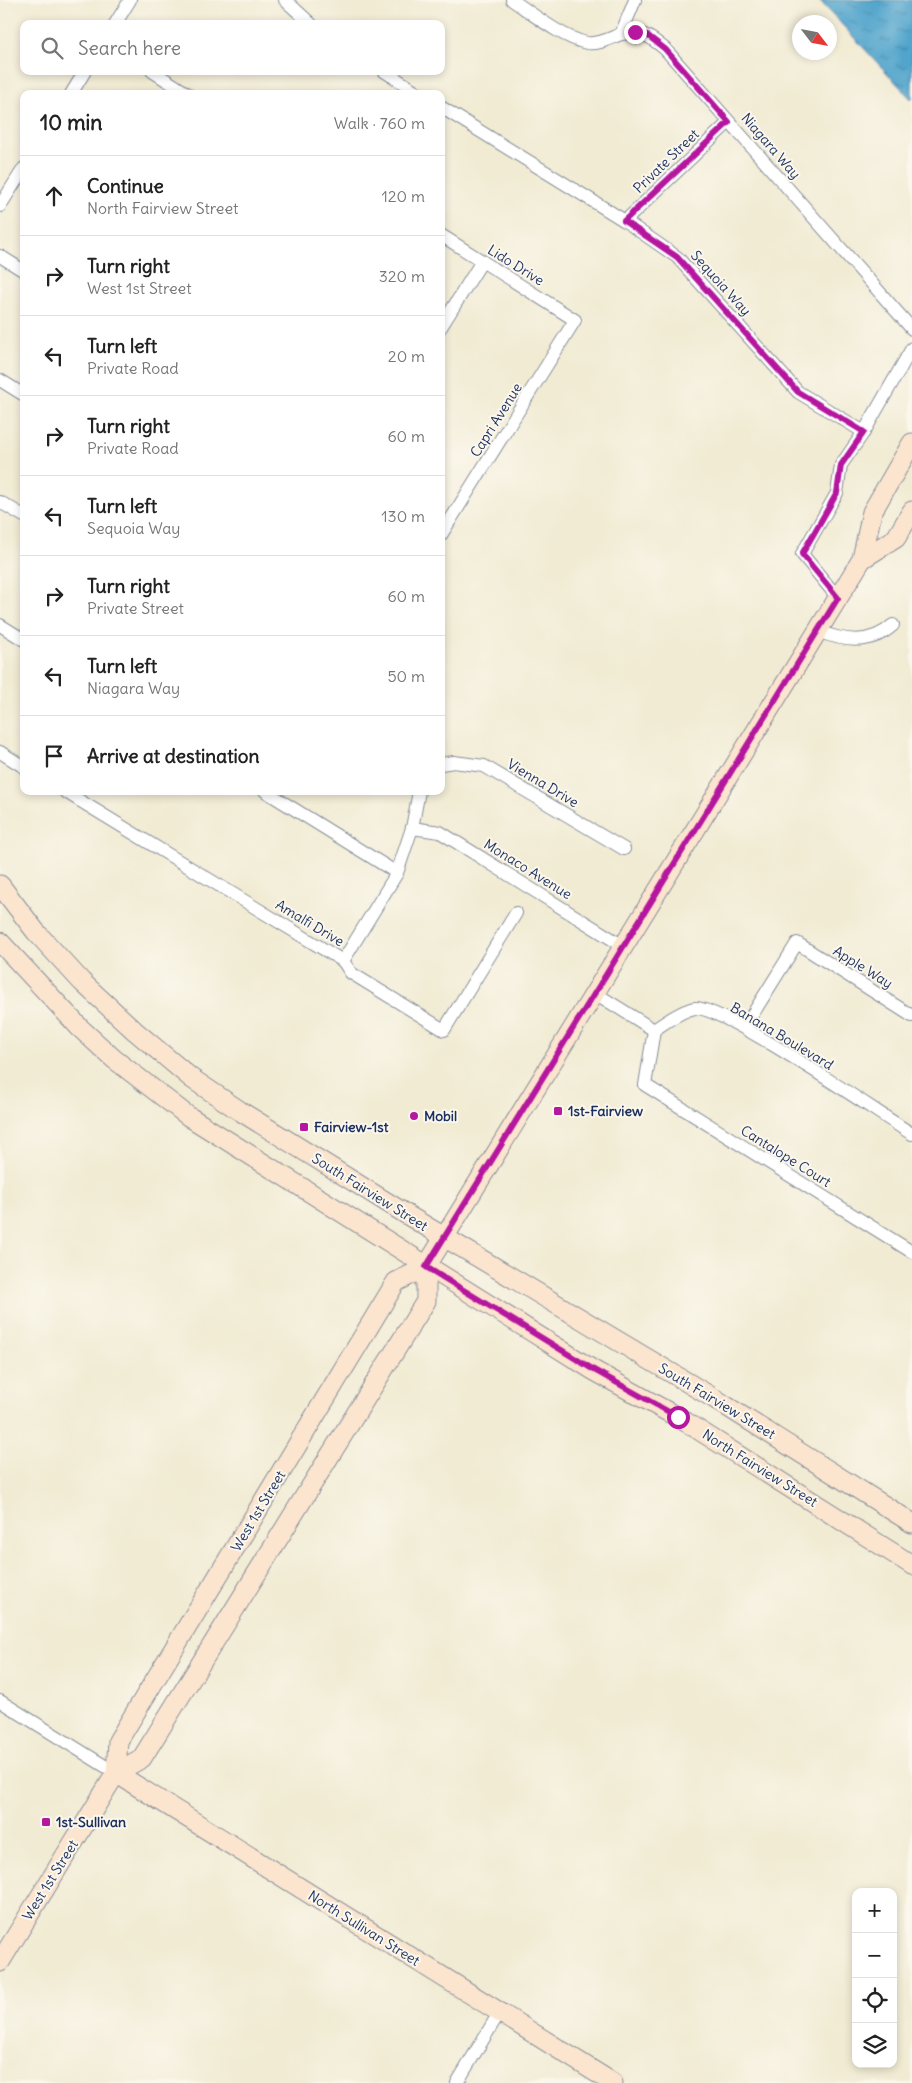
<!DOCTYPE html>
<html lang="en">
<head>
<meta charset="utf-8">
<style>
	:root { --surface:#fff; --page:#f6f6f6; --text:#222; --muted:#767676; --line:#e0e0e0 }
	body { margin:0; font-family:Delius,sans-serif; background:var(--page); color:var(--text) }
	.controls { position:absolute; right:15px; bottom:15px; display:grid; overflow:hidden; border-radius:10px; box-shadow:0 2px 8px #0003 }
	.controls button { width:45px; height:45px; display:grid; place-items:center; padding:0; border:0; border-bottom:1px solid var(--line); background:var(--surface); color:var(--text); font:25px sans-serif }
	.compass { position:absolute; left:792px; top:15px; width:45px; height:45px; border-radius:50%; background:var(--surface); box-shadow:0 2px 8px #0003; rotate:122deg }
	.stop { position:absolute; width:15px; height:15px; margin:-11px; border:4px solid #b5179e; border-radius:50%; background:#fff }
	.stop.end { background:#b5179e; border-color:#fff; box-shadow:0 1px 5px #0008 }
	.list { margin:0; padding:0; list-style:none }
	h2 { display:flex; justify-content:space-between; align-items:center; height:65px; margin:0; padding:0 20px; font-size:21px }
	h2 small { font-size:16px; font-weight:400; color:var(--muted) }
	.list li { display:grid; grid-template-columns:32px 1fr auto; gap:15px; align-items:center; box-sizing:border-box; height:80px; padding:0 20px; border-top:1px solid var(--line) }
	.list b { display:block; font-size:19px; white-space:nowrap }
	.list p { margin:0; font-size:16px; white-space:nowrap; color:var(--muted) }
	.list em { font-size:16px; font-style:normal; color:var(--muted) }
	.icon { flex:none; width:28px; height:28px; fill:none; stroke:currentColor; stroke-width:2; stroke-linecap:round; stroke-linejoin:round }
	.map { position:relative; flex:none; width:912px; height:2083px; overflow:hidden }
	.search { position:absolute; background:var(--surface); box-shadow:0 2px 8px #0003; left:20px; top:20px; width:425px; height:55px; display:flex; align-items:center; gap:12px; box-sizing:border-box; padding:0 18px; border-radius:10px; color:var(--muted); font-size:19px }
	.panel { position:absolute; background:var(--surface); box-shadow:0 2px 8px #0003; left:20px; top:90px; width:425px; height:705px; border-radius:10px }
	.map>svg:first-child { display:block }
	.water { fill:url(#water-ripples); stroke:#366a95 }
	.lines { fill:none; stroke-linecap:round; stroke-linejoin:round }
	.street-casing { stroke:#868d98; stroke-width:14 }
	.secondary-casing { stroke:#868d98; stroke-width:21 }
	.street { stroke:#fff; stroke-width:12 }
	.secondary { stroke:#fce5cf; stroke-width:19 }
	.route { stroke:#b5179e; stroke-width:6 }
	.poi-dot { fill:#b5179e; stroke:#fbf7ec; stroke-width:2 }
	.labels { text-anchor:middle; stroke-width:4; stroke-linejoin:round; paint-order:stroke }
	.street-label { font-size:14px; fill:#1b2f5e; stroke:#fbf7ec }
	.poi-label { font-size:14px; font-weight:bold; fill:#1b2f5e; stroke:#fbf7ec; text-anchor:start }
</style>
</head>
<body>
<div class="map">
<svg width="912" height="2083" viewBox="0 0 912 2083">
	<defs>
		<pattern id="water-ripples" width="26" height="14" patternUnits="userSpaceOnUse" patternTransform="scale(1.25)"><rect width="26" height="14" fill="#51a4cc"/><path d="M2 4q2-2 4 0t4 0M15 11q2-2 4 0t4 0" fill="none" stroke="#4286a9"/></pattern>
	</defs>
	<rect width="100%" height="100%" fill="#fbf7ec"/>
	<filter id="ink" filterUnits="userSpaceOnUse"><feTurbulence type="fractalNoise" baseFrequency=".02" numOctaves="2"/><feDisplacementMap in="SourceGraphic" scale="10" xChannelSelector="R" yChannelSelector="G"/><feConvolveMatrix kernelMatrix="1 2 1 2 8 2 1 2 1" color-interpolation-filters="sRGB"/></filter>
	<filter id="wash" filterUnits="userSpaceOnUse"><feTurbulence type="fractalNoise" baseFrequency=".0096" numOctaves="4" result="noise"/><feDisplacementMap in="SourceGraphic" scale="20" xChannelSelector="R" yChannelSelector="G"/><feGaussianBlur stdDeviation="1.12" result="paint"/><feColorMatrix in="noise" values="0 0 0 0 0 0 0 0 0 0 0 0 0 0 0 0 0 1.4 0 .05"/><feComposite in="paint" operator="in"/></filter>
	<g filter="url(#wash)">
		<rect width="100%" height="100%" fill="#f1ebd3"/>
		<!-- water -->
		<polygon class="water" points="819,0 912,0 912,100"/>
	</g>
	<g filter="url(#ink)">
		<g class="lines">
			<!-- street casing -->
			<g class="street-casing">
				<g id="street">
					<polyline points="285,0 311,24"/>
					<path d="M512,0C533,14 562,38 587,43C598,45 611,38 621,34"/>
					<path d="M635,0L621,34C643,31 648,35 665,49L912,329"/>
					<polyline points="115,24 130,0"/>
					<polyline points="152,71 188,94"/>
					<polyline points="384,71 420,94"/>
					<polyline points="71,94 85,71"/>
					<polyline points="441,107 625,221 677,257 798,392 864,432"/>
					<polyline points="0,206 24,168"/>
					<polyline points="625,221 729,122"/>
					<polyline points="441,235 575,320 441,535"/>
					<polyline points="0,256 24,271"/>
					<polyline points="441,327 482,261"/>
					<polyline points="0,380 24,395"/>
					<polyline points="0,502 24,516"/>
					<polyline points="838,598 802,554 837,493 841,465 864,432 912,348"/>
					<polyline points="0,625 24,640"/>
					<path d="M817,631C844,641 870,646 893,625"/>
					<polyline points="0,752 24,767"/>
					<polyline points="441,764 454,762 484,766 624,849"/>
					<polyline points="64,791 343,961 351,973 444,1030 516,913"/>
					<polyline points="265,791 397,873"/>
					<polyline points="412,828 440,832 623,946"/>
					<polyline points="343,961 397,873 412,828 419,791"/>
					<polyline points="595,993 654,1030"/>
					<polyline points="744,1028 797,943 912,1016"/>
					<path d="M912,1134C878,1113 723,1006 695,1008C682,1010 664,1023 654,1030L645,1085L912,1252"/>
					<polyline points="0,1701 116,1773"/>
					<polyline points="457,2083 499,2013"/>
				</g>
			</g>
			<!-- secondary casing -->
			<g class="secondary-casing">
				<g id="secondary">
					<polyline points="862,559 896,538 912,511"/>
					<polyline points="0,885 36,932 82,982 135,1031 191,1078 240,1111 409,1216 715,1399 912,1523"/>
					<polyline points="0,942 80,1028 114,1059 188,1116 593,1370 686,1422 912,1565"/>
					<polyline points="116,1773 118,1741 396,1282 426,1267 862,559 872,512 912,443"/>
					<polyline points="116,1773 613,2083"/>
					<polyline points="0,1962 116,1773 142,1758 426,1301 426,1267"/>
				</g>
			</g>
			<!-- street -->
			<use href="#street" class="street"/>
			<!-- secondary -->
			<use href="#secondary" class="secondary"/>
		</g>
	</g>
	<g class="lines" filter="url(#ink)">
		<!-- route -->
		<polyline class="route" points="635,32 647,35 665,49 729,122 624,221 677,257 798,392 864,432 841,465 837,493 802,554 838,598 426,1267 594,1370 678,1417"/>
	</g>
	<!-- markers -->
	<g class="poi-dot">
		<rect x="553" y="1106" width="10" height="10" rx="2.5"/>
		<circle cx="414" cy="1116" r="5"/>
		<rect x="299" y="1122" width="10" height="10" rx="2.5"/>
		<rect x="41" y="1817" width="10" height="10" rx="2.5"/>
	</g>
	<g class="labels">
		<!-- street labels -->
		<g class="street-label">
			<text transform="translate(771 146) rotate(49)" y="5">Niagara Way</text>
			<text transform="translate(666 161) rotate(-44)" y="5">Private Street</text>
			<text transform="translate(516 265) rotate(32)" y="5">Lido Drive</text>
			<text transform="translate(721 283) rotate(48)" y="5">Sequoia Way</text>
			<text transform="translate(496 420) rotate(-58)" y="5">Capri Avenue</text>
			<text transform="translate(543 783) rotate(31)" y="5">Vienna Drive</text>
			<text transform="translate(528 869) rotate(32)" y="5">Monaco Avenue</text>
			<text transform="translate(310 923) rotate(31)" y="5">Amalfi Drive</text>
			<text transform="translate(863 967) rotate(32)" y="5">Apple Way</text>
			<text transform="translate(782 1036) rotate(31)" y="5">Banana Boulevard</text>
			<text transform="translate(786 1156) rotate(32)" y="5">Cantalope Court</text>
			<text transform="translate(370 1192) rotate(32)" y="5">South Fairview Street</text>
			<text transform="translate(717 1401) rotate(31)" y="5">South Fairview Street</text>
			<text transform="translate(760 1468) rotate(32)" y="5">North Fairview Street</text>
			<text transform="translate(258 1511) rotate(-59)" y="5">West 1st Street</text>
			<text transform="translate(50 1880) rotate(-58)" y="5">West 1st Street</text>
			<text transform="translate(364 1928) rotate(32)" y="5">North Sullivan Street</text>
		</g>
		<!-- poi labels -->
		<g class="poi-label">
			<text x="568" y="1116">1st-Fairview</text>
			<text x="424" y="1121">Mobil</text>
			<text x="314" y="1132">Fairview-1st</text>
			<text x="56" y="1827">1st-Sullivan</text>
		</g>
	</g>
</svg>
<div class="controls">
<button>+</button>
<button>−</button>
<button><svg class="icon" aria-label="locate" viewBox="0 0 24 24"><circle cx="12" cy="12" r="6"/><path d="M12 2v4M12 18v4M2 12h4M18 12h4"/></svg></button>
<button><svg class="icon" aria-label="layers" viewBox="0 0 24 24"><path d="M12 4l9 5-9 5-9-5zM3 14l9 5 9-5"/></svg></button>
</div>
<svg class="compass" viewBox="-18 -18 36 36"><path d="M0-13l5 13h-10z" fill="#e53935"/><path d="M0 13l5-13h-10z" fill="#767676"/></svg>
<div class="stop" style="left:678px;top:1417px"></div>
<div class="stop end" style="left:635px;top:32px"></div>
<div class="search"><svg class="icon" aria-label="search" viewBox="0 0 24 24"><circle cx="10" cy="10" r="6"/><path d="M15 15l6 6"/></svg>Search here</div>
<section class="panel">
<h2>10 min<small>Walk · 760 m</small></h2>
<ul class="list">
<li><svg class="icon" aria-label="ahead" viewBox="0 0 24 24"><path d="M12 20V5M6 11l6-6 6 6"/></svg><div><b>Continue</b><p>North Fairview Street</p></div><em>120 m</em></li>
<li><svg class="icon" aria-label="right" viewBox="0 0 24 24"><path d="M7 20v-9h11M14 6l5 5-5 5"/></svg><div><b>Turn right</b><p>West 1st Street</p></div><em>320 m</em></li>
<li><svg class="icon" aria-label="left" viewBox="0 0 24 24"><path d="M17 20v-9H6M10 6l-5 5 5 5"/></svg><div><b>Turn left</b><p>Private Road</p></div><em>20 m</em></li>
<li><svg class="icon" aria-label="right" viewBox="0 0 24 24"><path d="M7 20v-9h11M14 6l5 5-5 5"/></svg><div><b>Turn right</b><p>Private Road</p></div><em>60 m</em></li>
<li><svg class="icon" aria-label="left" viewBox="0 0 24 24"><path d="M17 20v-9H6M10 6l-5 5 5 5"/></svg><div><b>Turn left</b><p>Sequoia Way</p></div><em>130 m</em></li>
<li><svg class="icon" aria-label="right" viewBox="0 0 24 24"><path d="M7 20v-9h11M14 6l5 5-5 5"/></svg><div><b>Turn right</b><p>Private Street</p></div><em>60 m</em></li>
<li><svg class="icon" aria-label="left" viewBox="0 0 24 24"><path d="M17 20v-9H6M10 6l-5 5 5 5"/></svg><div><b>Turn left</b><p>Niagara Way</p></div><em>50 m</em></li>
<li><svg class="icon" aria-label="arrive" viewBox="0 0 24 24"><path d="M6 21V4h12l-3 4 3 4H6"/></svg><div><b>Arrive at destination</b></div></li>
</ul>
</section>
</div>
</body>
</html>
